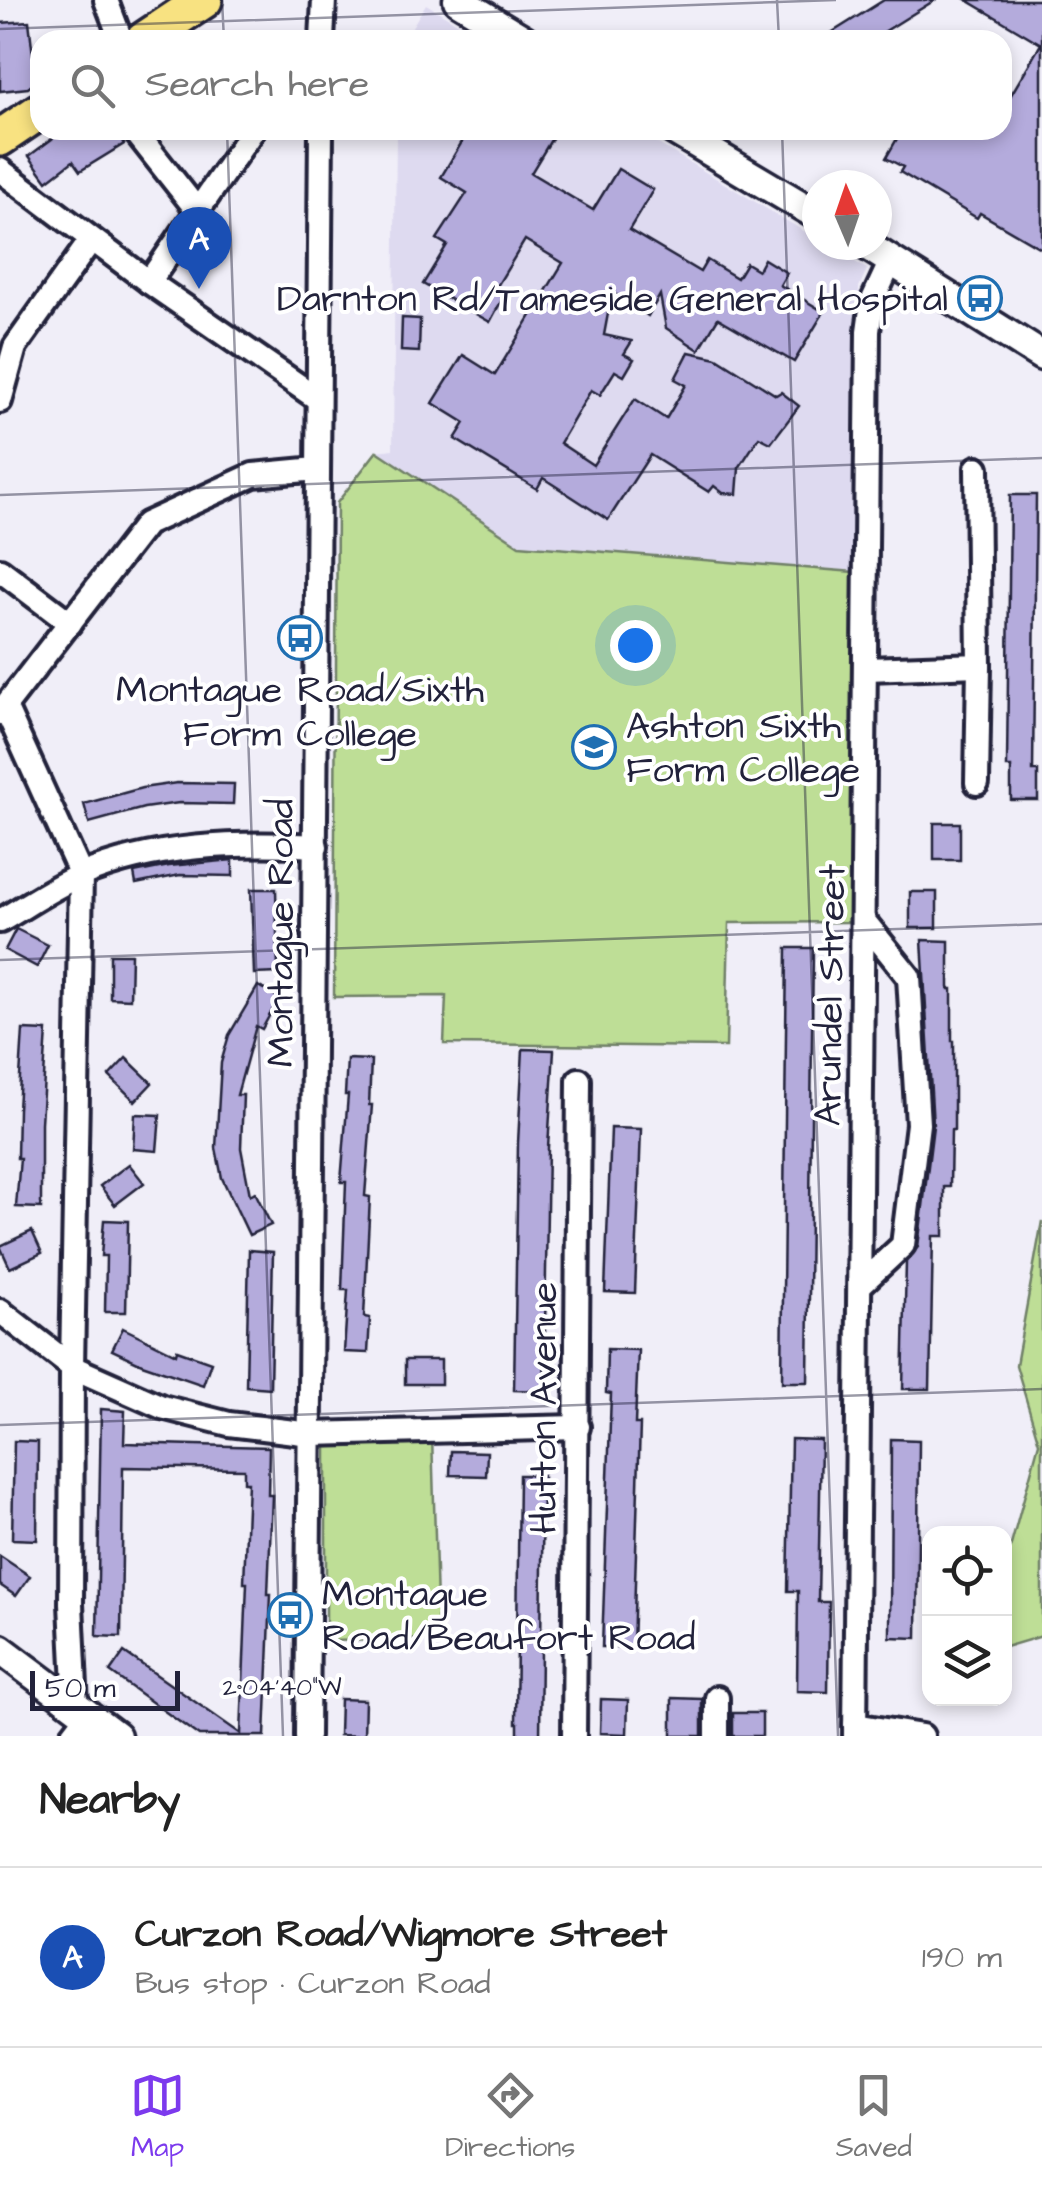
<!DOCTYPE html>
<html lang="en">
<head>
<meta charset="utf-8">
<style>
	:root { --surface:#fff; --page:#f6f6f6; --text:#222; --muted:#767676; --line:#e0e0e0; --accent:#7c3aed }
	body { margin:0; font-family:"Architects Daughter",sans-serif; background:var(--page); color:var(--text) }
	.controls { position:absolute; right:30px; bottom:30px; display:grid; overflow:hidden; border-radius:20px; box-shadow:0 5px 15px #0003 }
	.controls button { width:90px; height:90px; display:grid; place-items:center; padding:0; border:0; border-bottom:2px solid var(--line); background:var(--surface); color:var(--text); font:50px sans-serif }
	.compass { position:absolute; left:802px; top:170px; width:90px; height:90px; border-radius:50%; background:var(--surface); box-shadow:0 5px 15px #0003; rotate:358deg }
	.scale { position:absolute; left:30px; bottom:25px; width:150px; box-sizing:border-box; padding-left:10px; border:5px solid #22223b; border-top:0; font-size:28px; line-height:35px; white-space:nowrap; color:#22223b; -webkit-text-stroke:8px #fff; paint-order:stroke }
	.you { position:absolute; left:635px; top:645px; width:35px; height:35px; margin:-25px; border:8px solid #fff; border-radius:50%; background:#1a73e8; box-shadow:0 0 0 15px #1a73e833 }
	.badge { display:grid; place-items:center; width:65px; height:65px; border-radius:50%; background:var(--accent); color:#fff; font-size:32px; font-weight:700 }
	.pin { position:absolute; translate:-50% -82px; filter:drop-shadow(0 2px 5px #0008) }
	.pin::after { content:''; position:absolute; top:52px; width:35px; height:30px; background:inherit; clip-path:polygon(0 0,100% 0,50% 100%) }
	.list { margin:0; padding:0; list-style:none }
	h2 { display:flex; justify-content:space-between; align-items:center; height:130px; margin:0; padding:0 40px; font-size:42px }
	h2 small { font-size:32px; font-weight:400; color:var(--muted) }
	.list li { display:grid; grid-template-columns:65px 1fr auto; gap:30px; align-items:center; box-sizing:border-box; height:180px; padding:0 40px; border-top:2px solid var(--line) }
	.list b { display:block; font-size:38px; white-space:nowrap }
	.list p { margin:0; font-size:32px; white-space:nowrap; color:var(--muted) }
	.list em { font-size:32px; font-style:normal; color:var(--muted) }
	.icon { flex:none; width:55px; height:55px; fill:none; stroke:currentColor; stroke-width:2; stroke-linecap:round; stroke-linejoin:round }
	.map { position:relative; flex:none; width:1042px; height:1736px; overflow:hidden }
	.search { position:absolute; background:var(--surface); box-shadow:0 5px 15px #0003; left:30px; right:30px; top:30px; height:110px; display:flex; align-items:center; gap:25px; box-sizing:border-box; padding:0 35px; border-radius:30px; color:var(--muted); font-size:38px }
	.sheet { height:310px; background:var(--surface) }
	nav { display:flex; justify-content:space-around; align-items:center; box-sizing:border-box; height:140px; border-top:2px solid var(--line); background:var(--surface); font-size:28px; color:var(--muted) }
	nav a { display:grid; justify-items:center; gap:5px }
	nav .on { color:var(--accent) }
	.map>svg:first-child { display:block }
	.built { fill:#dedaf0 }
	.green { fill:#bede96; stroke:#708068; stroke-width:2.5 }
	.building { fill:#b4abdc; stroke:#22223b; stroke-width:2.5 }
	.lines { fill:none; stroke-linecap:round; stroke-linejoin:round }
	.minor-casing { stroke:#22223b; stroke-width:30 }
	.tertiary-casing { stroke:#22223b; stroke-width:35 }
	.primary-casing { stroke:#22223b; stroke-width:42 }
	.minor { stroke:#fff; stroke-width:22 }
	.tertiary { stroke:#fff; stroke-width:28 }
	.primary { stroke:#f8e281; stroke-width:35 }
	.ticks { fill:none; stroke:#22223b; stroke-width:2.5; stroke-opacity:0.45 }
	.labels { text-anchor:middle; stroke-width:8; stroke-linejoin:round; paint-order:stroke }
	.poi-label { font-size:38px; fill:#22223b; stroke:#fff; text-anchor:start }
	.street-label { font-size:38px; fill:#22223b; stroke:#fff }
	.ticks-label { font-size:25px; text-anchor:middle; fill:#22223b; stroke:#fff; stroke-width:8; stroke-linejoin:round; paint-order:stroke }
</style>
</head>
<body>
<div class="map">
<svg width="1042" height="1736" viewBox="0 0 1042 1736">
	<rect width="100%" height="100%" fill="#f0eef8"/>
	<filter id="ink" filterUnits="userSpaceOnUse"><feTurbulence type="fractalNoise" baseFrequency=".01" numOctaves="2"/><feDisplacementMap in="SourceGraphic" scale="20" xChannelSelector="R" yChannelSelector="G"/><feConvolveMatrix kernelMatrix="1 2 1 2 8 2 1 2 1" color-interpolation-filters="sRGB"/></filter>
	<g filter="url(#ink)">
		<!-- built -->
		<g class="built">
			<polygon points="426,4 485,40 404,40"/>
			<polygon points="396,130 635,130 817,239 817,245 826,245 867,269 859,287 857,397 851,922 729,923 726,1047 444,1044 446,996 334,997 337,503 377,451 393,449"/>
		</g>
		<!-- green -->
		<g class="green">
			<polygon points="377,451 519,545 854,572 851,922 729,923 726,1047 444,1044 446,996 334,997 337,503"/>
			<polygon points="1042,1221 1042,1636 1005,1647 1005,1567 1039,1443 1016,1365"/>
			<polygon points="432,1435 438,1639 326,1641 326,1438"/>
		</g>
		<!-- building -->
		<g class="building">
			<polygon points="884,0 935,0 871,40 820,40"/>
			<polygon points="967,0 1042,0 1042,249 980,213 977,218 900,172 903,167 886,158 902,130 964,130 983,141 990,130 1002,130 1002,110 1041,44"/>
			<polygon points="29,21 36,81 28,88 0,91 0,23"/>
			<polygon points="64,130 115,130 124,144 80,171 73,161 47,181 29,156"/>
			<polygon points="469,130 557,130 531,173 593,210 618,169 653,190 629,230 700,272 707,260 737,278 746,263 758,270 764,259 787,273 780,285 824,312 794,362 718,318 699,350 666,328 660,295 648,316 612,292 604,335 632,341 624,354 634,359 624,376 615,371 600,395 591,390 560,443 593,465 635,399 666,419 686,385 675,379 689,352 717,358 776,395 781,392 799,406 771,443 759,437 739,468 737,494 723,493 714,486 709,492 650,455 608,520 543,478 537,489 455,439 465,423 433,403 463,355 495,375 563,263 525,240 494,291 504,296 490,322 423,284 447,245 437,239 467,193 441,177"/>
			<polygon points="402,318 420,319 419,352 401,351"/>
			<polygon points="1010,495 1036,495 1033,771 1038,771 1038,800 1011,800 1011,767 1007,767"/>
			<polygon points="177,783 234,784 233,804 179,803 144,808 89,823 84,804 142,788"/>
			<rect x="934" y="823" width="26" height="37"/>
			<polygon points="233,860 233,876 180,875 136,884 134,873 169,866"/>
			<polygon points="251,889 276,889 278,973 254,974"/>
			<rect x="910" y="892" width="27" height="36"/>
			<polygon points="16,929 48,945 37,967 5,950"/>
			<polygon points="922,940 949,941 949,989 952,989 952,1041 954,1041 954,1130 951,1130 950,1187 944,1187 944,1236 933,1236 930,1389 903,1389 906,1262 918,1247 933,1126"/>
			<polygon points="787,948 813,948 808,1382 782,1382"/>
			<polygon points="110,954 131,954 130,999 110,998"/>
			<polygon points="258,986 279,998 262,1029 256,1026 237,1095 243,1095 241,1148 250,1195 255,1192 271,1225 249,1235 222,1178 216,1148 221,1063 229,1035"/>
			<polygon points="23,1030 47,1031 41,1123 41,1208 16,1207 20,1158 17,1158 18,1109"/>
			<polygon points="523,1049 554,1050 548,1147 544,1391 514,1390 518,1143"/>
			<polygon points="126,1058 152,1083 135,1101 109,1076"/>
			<polygon points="347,1059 371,1060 369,1105 372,1105 365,1196 370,1197 364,1317 370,1318 368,1353 344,1352 348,1290 342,1290 346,1182 341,1182 348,1095 345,1095"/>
			<polygon points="135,1114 160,1115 157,1151 133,1149"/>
			<polygon points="611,1128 641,1129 635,1293 605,1292"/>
			<polygon points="129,1164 144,1183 115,1205 100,1186"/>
			<polygon points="104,1220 128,1221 126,1312 105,1312 106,1256 101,1256"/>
			<polygon points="32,1231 42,1253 10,1268 0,1246"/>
			<polygon points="249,1250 273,1252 270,1388 246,1386"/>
			<polygon points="123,1328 176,1354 177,1350 211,1362 203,1385 142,1364 112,1350"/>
			<polygon points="607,1349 638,1350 635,1424 640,1424 633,1647 602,1647 611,1394 606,1393"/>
			<rect x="405" y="1360" width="36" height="24"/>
			<polygon points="101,1409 125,1411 124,1443 269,1447 268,1495 272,1495 268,1594 271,1594 265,1736 199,1736 110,1672 124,1652 241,1734 247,1583 244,1583 248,1482 244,1482 244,1469 123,1467 121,1637 97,1636"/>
			<polygon points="791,1439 821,1440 818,1602 829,1602 828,1692 797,1691 798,1591 788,1591"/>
			<polygon points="891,1439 919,1440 917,1638 890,1637"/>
			<polygon points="14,1441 38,1442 37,1540 12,1539"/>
			<polygon points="451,1451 487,1452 486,1476 450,1475"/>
			<polygon points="519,1475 543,1475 540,1736 518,1736 518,1723 516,1723"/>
			<polygon points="0,1556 30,1576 16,1596 0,1585"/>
			<polygon points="672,1698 702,1699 702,1736 672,1736"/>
			<polygon points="340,1699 365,1700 364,1736 339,1735"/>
			<polygon points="601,1699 628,1700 627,1734 600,1733"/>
			<rect x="733" y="1713" width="29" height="23"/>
		</g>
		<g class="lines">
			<!-- minor casing -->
			<g class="minor-casing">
				<g id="minor">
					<polyline points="106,0 121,40"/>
					<polyline points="322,40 324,0"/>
					<polyline points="134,130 197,210"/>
					<polyline points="0,170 149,282 318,399"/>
					<polyline points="149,282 253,130"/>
					<polyline points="0,401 15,347 91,240"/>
					<polyline points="0,570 70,623"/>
					<polyline points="867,669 979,665 977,468"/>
					<polyline points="5,707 81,875 72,1367 71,1604 76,1707"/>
					<polyline points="0,713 146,524 253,475 317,469"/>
					<polyline points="977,783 979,665"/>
					<path d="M0,921C26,906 53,887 81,875C155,844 237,842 316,846"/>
					<polyline points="860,1285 903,1245 918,1124 909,977 864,921"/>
					<polyline points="0,1311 72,1367 162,1407 229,1424 311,1434 578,1427"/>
					<polyline points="855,1725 922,1736"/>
					<polyline points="72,1736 88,1715"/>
					<polyline points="307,1736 321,130"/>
					<polyline points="574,1736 579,1080"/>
					<polyline points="717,1736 717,1698"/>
					<polyline points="855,1736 868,331 872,302 891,261"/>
				</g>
			</g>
			<!-- tertiary casing -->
			<g class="tertiary-casing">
				<g id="tertiary">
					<polyline points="458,0 524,40"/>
					<polyline points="674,130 817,215"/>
					<polyline points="866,245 1042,356"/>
					<polyline points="0,1649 116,1736"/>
				</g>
			</g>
			<!-- primary casing -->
			<g class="primary-casing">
				<g id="primary">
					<polyline points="144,40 204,0"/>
					<polyline points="0,138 40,111"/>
				</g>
			</g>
			<!-- minor -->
			<use href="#minor" class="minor"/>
			<!-- tertiary -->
			<use href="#tertiary" class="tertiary"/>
			<!-- primary -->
			<use href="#primary" class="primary"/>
		</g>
	</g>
	<!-- ticks -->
	<path class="ticks" d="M222,0L224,40M777,0L779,40M0,29L836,0M227,130L283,1736M782,130L838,1736M0,495L1042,458M0,960L1042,924M0,1425L1042,1389"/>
	<!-- icons -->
	<defs>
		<g id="bus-ring" transform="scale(2.25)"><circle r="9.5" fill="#fff" stroke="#1f6fb2" stroke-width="1.5"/><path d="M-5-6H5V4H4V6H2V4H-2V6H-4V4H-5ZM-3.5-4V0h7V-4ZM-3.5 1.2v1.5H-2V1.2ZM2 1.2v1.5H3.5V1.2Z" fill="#1f6fb2"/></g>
		<g id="university-ring" transform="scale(2.25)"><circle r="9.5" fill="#fff" stroke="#1f6fb2" stroke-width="1.5"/><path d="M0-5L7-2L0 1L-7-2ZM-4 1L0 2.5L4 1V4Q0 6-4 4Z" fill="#1f6fb2"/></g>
	</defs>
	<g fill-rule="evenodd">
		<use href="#bus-ring" x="980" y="298"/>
		<use href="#bus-ring" x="300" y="638"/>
		<use href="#university-ring" x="594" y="747"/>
		<use href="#bus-ring" x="290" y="1615"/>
	</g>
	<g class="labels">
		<!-- poi labels -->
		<g class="poi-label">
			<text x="948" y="311" text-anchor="end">Darnton Rd/Tameside General Hospital</text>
			<text x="300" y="702" text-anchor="middle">Montague Road/Sixth<tspan x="300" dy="44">Form College</tspan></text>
			<text x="626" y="738">Ashton Sixth<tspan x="626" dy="44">Form College</tspan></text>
			<text x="322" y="1606">Montague<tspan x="322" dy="44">Road/Beaufort Road</tspan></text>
		</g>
		<!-- street labels -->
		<g class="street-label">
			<text transform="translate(280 933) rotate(-90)" y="13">Montague Road</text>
			<text transform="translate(829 995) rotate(-89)" y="13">Arundel Street</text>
			<text transform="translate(543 1408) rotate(-90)" y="13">Hutton Avenue</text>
		</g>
	</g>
	<g class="ticks-label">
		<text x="282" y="1695">2°04'40"W</text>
	</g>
</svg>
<div class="controls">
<button><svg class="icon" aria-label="locate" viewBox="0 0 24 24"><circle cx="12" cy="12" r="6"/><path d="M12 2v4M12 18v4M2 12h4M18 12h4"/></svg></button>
<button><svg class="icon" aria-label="layers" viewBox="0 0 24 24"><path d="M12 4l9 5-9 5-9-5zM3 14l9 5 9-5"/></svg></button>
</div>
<svg class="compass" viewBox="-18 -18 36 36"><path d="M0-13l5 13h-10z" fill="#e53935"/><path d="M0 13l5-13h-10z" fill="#767676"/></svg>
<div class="scale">50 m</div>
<div class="you"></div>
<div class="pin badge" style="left:199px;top:289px;background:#1a4fb4">A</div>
<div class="search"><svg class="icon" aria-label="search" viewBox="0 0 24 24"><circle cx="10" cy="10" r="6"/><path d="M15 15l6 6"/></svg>Search here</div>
</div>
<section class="sheet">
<h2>Nearby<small></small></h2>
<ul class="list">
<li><span class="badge" style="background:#1a4fb4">A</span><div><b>Curzon Road/Wigmore Street</b><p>Bus stop · Curzon Road</p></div><em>190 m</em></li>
</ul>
</section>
<nav>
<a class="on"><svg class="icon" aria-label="map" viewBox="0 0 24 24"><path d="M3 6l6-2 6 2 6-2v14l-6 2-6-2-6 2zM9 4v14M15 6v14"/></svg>Map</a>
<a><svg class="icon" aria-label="directions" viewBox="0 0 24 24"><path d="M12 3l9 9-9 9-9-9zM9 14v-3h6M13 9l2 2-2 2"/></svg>Directions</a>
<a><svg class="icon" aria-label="saved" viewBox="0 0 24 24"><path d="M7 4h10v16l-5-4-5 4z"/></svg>Saved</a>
</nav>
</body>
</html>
